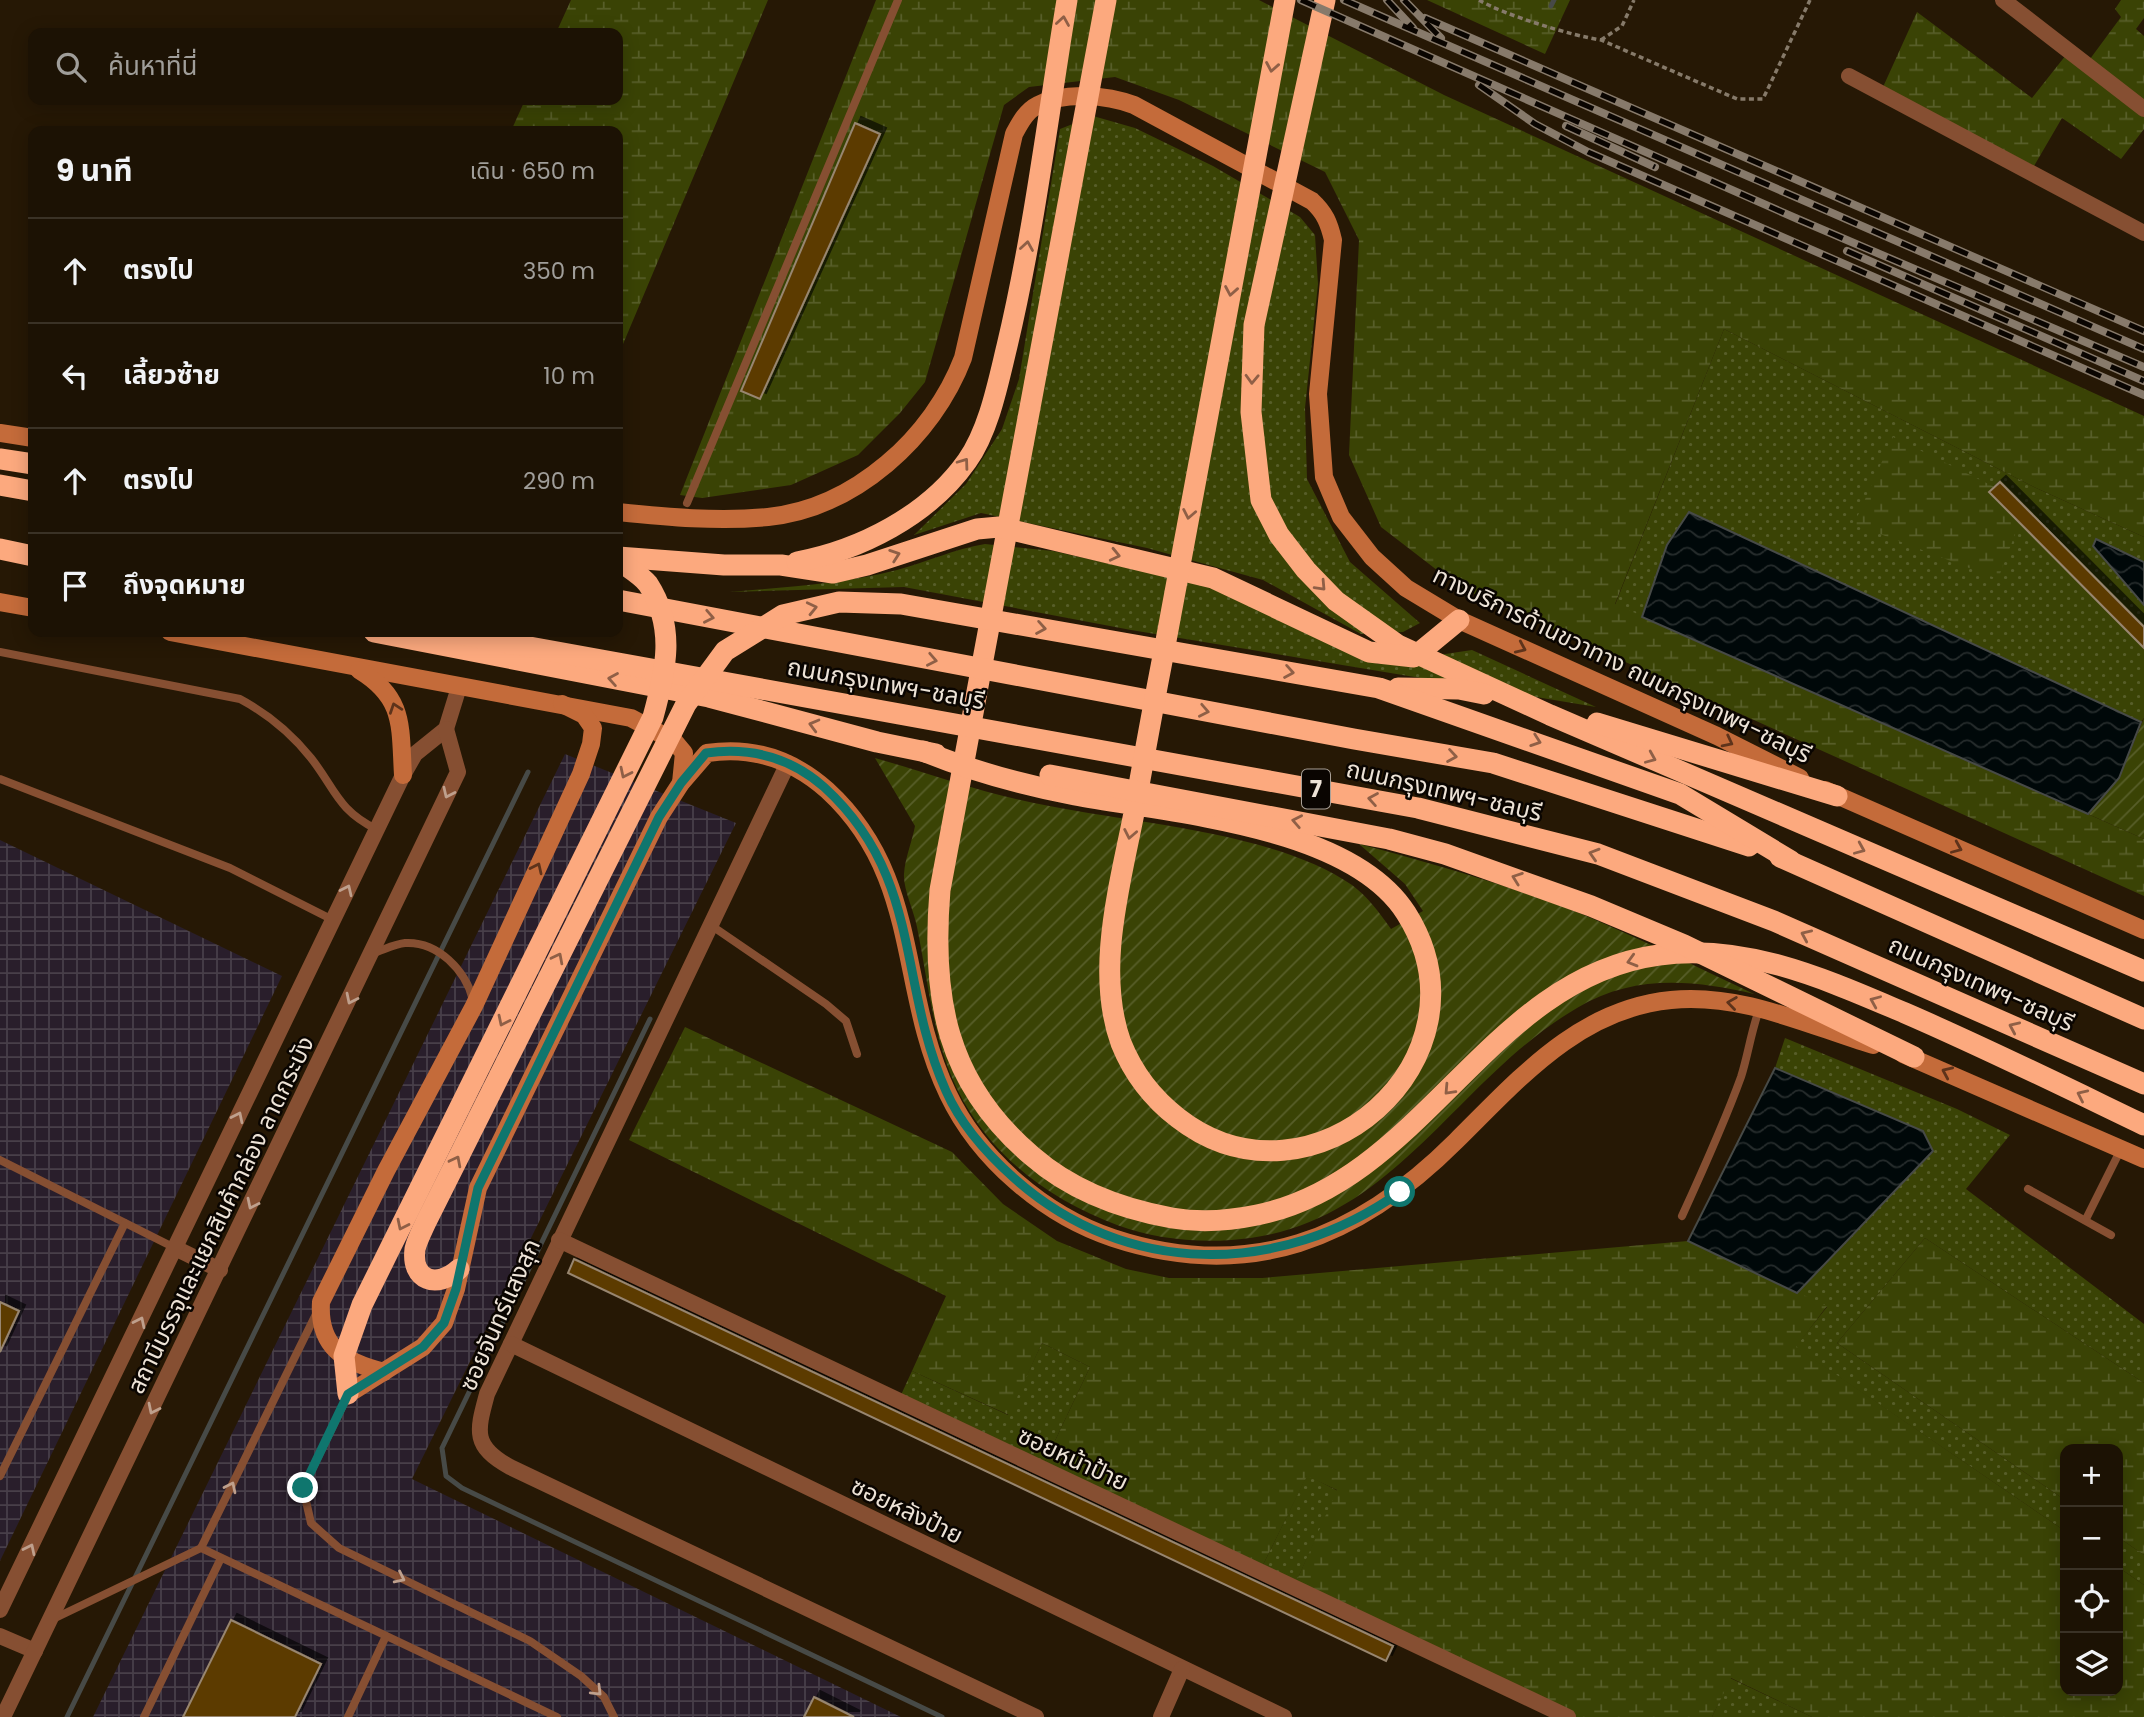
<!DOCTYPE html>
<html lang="th">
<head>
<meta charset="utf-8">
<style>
	:root { --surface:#1c1204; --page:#292013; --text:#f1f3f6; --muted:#a09e9a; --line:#3a3226 }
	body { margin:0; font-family:Poppins,"Noto Sans Thai",sans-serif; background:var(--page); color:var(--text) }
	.controls { position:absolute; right:21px; bottom:21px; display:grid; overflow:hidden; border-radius:14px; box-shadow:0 4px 18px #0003 }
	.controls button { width:63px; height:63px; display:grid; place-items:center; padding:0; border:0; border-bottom:2px solid var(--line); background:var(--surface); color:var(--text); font:35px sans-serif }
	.stop { position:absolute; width:21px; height:21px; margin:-16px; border:5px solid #0f766e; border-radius:50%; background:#fff }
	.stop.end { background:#0f766e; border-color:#fff; box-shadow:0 2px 7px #0008 }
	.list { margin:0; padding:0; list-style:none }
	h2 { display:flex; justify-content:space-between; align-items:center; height:91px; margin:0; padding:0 28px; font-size:30px }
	h2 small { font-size:23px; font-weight:400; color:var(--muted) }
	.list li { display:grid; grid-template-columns:46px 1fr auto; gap:21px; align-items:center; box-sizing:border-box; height:105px; padding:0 28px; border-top:2px solid var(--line) }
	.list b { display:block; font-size:26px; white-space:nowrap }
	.list em { font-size:23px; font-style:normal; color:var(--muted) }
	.icon { flex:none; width:38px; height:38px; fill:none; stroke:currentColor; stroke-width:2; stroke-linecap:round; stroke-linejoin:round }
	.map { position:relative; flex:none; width:2144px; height:1717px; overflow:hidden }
	.search { position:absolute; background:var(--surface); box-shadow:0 4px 18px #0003; left:28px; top:28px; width:595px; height:77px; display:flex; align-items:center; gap:18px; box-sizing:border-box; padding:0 24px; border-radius:14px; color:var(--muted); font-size:26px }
	.panel { position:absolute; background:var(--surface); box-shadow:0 4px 18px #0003; left:28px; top:126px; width:595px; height:511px; border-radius:14px }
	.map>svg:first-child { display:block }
	.industrial { fill:url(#industrial-grid) }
	.grass { fill:url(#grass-dots) }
	.wetland { fill:url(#wetland-marsh) }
	.garden { fill:url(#garden-furrows) }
	.water { fill:url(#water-waves); stroke:#474a47; stroke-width:2 }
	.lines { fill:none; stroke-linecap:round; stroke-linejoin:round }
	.stream { stroke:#474a47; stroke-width:5 }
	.building { fill:#5c3b06; stroke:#98866f; stroke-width:2; filter:url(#shadow) }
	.path { stroke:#867a6a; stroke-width:3.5; stroke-dasharray:5 3.5; stroke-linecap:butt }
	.lane { stroke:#864f32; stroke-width:8 }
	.street { stroke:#864f32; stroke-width:16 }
	.secondary { stroke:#c46b3a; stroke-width:18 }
	.highway { stroke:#fca97e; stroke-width:21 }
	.rail-casing { stroke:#877a6b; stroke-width:8 }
	.rail { stroke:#0a0501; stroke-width:5; stroke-dasharray:16; stroke-linecap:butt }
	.oneway { stroke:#8f5f46 }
	.oneway2 { stroke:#5e331b }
	.oneway3 { stroke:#bfa08d }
	.route { stroke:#0f766e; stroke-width:9 }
	.labels { text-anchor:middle; stroke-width:5; stroke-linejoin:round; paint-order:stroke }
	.shield { fill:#0a0501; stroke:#a9a097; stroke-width:2 }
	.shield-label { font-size:23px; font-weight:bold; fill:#ede3d7 }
	.street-label { font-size:24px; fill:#ede3d7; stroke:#0a0501 }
</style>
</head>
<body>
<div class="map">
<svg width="2144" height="1717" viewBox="0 0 2144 1717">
	<defs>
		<pattern id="industrial-grid" width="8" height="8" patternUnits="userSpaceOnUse" patternTransform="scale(1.75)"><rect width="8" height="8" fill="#291e2b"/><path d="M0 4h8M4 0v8" fill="none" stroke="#483f49"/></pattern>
		<pattern id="grass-dots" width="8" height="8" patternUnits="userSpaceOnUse" patternTransform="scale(1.75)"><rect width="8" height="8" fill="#3a4305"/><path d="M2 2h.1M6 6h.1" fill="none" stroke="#575e29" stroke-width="1.8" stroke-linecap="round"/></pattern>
		<pattern id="wetland-marsh" width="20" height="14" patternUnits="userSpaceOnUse" patternTransform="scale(1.75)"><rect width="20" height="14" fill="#3a4305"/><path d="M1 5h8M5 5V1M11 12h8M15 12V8" fill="none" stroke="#575e29"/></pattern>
		<pattern id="garden-furrows" width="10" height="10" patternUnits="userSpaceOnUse" patternTransform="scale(1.75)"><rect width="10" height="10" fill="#3a4305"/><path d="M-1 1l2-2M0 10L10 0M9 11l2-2" fill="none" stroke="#575e29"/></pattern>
		<pattern id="water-waves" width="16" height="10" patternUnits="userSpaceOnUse" patternTransform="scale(1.75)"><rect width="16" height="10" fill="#000809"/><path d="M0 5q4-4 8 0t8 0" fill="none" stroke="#262c2c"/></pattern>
		<filter id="shadow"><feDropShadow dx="6" dy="-6" stdDeviation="0" flood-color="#0009"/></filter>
	</defs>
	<rect width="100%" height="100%" fill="#261805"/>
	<!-- industrial -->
	<g class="industrial">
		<polygon points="565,754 736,823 412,1479 901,1717 93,1717"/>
		<polygon points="0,840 282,976 0,1561"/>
	</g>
	<!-- grass -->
	<g class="grass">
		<polygon points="1093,116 1135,128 1213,166 1300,217 1315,235 1318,284 1305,408 1307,479 1350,562 1420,623 1403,632 1361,634 1263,580 1147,548 981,513 914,535 966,484 1002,429 1019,379 1060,129"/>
		<polygon points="1724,329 2034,487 2144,537 2144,562 2096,540 2093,545 2144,605 2144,718 2141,722 1689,512 1667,545 1642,617 1615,605"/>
		<path d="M985,544L1053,551L1212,587L1378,664L1472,650L1596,707L1131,630L904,587L730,592C786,587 842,584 897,570C927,562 954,549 985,544Z"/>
		<polygon points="1785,1038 1957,1109 2010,1135 1966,1189 2144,1324 2144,1383 1925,1238 1837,1343 2065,1500 2065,1531 1795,1347 1827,1307 1797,1293 1932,1151 1923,1131 1775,1068"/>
		<polygon points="1042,1343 1090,1367 1044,1464 900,1397 912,1371 1008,1415"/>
		<polygon points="1307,1475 1338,1491 1296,1582 1262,1567"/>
		<polygon points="2118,1537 2144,1555 2144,1585 2118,1567"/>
		<polygon points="1730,1678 1812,1717 1712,1717"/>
	</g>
	<!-- wetland -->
	<g class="wetland">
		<polygon points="571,0 768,0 618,356 618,131 511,131 525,100 618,100 618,33 556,33"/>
		<polygon points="876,0 1259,0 1444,95 2144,416 2144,537 2034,487 1724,329 1615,604 2144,839 2144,896 1459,587 1381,527 1349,455 1359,240 1325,172 1179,100 1115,77 1029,87 1004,105 925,382 900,413 858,455 791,485 702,498 680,495"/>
		<polygon points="1427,0 1570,0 1545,54"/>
		<polygon points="2121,0 2144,0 2144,18 2136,29 2144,36 2144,100 2090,59 2121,17 2115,9"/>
		<polygon points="1917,12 2032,98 2066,55 2144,115 2144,129 2121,159 2062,118 2034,166 1883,87"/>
		<polygon points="1893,437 2027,503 1998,579 1854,524"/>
		<polygon points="685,1027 952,1152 1003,1204 1057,1241 1126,1269 1169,1278 1262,1278 1688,1241 1827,1306 1796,1347 2065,1531 2065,1691 2118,1691 2118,1567 2144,1585 2144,1717 1812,1717 1731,1678 1712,1717 1575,1717 1296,1582 1337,1490 1307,1476 1262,1567 1044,1464 1090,1367 1042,1343 1009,1415 912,1371 946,1296 629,1140"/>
		<polygon points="1925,1238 2144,1383 2144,1555 2118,1537 2118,1449 2065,1449 2065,1500 1837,1343"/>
	</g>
	<!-- garden -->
	<g class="garden">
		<polygon points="2144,718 2144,839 2088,814 2119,778"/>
		<path d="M875,758C928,773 979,792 1034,803C1127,823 1275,831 1352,885C1368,897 1379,912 1391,929L1423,911L1405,884L1359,844C1435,864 1511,886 1584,915C1641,939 1697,967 1754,994C1693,980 1634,974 1577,1008C1452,1081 1392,1230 1231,1240C1193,1243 1153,1238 1117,1225C1058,1203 1004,1166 970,1112C934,1056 930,991 917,927C914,911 903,889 904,874C905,858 912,842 915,826Z"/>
	</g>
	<!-- water -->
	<g class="water">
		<polygon points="1689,512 2141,722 2119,778 2088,814 1642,617 1667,545"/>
		<polygon points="2096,539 2144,562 2144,605 2093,546"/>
		<polygon points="1775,1068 1923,1131 1933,1151 1797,1293 1688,1241"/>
	</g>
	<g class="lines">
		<!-- stream -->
		<g class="stream">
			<polyline points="1551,6 1554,0"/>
			<polyline points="650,1019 442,1448 446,1476 462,1488 942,1717"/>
			<polyline points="67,1717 528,772"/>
		</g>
	</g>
	<!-- building -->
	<g class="building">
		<polygon points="855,123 880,134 760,399 741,391"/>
		<polygon points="2000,482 2144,627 2144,648 1989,492"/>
		<polygon points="574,1259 1393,1646 1386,1661 568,1273"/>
		<polygon points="0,1302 19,1311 0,1352"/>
		<polygon points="231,1620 321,1664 295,1717 183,1717"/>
		<polygon points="814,1697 854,1717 804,1717"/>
	</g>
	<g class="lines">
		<!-- path -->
		<g class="path">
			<path d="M1479,0C1504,15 1573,36 1601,40L1737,99H1763L1810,0"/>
			<polyline points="1601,40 1622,26 1634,0"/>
		</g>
		<!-- lane -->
		<g class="lane">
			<polyline points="687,503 898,0"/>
			<path d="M0,652L240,699C268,714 291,733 311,758C336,790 337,809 376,829"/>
			<polyline points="0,779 230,868 333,920"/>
			<polyline points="712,926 826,1004 846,1021 857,1054"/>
			<path d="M373,953C383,950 395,944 405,943C438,941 466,971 473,1000"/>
			<polyline points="0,1160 175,1248"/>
			<polyline points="2028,1189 2111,1235"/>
			<path d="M1682,1216C1703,1170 1724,1124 1741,1077C1748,1055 1751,1032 1759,1010"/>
			<polyline points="2086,1219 2121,1149"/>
			<polyline points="348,1395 303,1488 311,1523 339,1548 530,1641 581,1676 604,1697 614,1717"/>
			<polyline points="0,1476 125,1223"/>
			<polyline points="201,1548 557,1717"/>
			<polyline points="51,1620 201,1548 318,1310"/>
			<polyline points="144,1717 221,1558"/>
			<polyline points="348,1717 386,1636"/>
		</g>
		<!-- street -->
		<g class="street">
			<polyline points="2003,0 2144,109"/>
			<polyline points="1849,76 2144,233"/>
			<path d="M788,763L487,1394C477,1431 472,1446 510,1467L1036,1717"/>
			<polyline points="559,1240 1568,1717"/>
			<polyline points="175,1248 220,1270"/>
			<polyline points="511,1344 1284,1717"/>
			<polyline points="0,1610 403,775 415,754 446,729 459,687"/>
			<polyline points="0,1636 35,1651"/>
			<polyline points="3,1717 458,772 446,729"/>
			<polyline points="1161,1717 1182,1669"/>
		</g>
		<!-- secondary -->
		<g class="secondary">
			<polyline points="0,433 33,438"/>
			<path d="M618,512C667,517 718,522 768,517C855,508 933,437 963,358L1014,134C1020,123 1026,111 1038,105C1065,91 1107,95 1134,105L1312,201C1325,213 1329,223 1333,240L1318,394L1324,477L1341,517L1372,557L1406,588L1459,620L1717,736L1800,778"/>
			<polyline points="0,602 33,608"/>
			<polyline points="170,632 631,718 674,741 684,753 681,783"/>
			<path d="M359,670C405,698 400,726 403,775"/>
			<polyline points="1825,790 2144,930"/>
			<polyline points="1903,1054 2144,1159"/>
			<path d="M384,1372C344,1362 318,1347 321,1302L386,1171L474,1006L581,774L591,744L593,728L584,715L562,704"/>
			<path d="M348,1394L423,1347L444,1323L456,1289L478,1188L659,817L681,783L707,753C753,746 792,759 827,790C922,877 897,989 948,1094C979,1159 1044,1215 1113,1238C1249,1283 1358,1239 1456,1141C1518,1080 1578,1009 1671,1000C1742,993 1807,1025 1873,1045"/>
		</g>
		<!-- highway -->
		<g class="highway">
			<path d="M1106,0L940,890C931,998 946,1083 1032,1156C1071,1190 1122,1209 1172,1218C1201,1223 1228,1221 1257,1215C1424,1181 1488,978 1659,955C1747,943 1827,980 1905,1013C1986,1048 2065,1087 2144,1125"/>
			<polyline points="1325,0 1254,325 1251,412 1261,500 1279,535 1306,570 1336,601 1398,645 1550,715 2144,971"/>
			<polyline points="0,459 33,464"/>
			<polyline points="0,485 33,491"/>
			<polyline points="0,549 33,556"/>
			<polyline points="618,557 724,565 781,565 833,573 867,565 977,529 999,527 1213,578 1369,652 1414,657 1459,620"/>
			<path d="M797,562C860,550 928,516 967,461C989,430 998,383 1007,346C1034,233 1048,115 1067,0"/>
			<polyline points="618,600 1354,739 1493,763 1749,846"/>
			<polyline points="374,632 709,697 877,742 936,754"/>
			<polyline points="447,632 1418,808 1598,854 1774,921 2144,1084"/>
			<polyline points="1398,688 1459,689 1484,694"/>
			<polyline points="1597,723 1837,796"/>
			<path d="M923,751C972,771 1023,785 1075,795C1170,813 1350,825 1406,913C1498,1058 1312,1222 1178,1118C1152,1098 1133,1073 1121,1043C1095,971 1120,885 1134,813C1144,757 1154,702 1165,646C1205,431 1245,215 1285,0"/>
			<polyline points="1050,775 1389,839 1445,854 1591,906 1684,945 1914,1057"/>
			<polyline points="1780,857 2144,1019"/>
			<path d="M459,1269C437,1289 411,1281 415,1249C417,1240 422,1231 426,1222L686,704L725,651L783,615L839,602L901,604L1379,688L1680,794L1791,861"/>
			<path d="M348,1394L344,1356L362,1305L653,717C666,670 676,627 648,584C641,575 627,567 618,560"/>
		</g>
		<!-- rail casing -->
		<g class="rail-casing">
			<g id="rail">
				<polyline points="1301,0 1800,220 2144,367"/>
				<polyline points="1344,0 2144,349"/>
				<polyline points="1387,0 1413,28"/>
				<polyline points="1404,0 1441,38"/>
				<polyline points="1425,18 2144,331"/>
				<polyline points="1479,85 1535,124 1588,152 2144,395"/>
				<polyline points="1566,126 1655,167"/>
				<polyline points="1847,251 2144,381"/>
			</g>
		</g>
		<!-- rail -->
		<use href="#rail" class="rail"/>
	</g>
	<!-- one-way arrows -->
	<defs><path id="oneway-chevron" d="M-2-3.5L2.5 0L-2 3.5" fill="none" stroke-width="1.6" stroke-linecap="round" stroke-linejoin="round" transform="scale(1.75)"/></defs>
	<g class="oneway">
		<use href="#oneway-chevron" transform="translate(1063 21) rotate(-81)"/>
		<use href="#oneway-chevron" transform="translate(1272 67) rotate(100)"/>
		<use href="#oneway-chevron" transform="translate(1027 246) rotate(-81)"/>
		<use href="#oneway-chevron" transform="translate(1231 291) rotate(100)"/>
		<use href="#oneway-chevron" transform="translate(1252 379) rotate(92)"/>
		<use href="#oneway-chevron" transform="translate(964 463) rotate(-54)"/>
		<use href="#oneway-chevron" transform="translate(1189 514) rotate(101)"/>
		<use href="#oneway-chevron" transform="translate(895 555) rotate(-19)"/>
		<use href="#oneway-chevron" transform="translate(1115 555) rotate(13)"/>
		<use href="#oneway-chevron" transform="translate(1321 586) rotate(47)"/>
		<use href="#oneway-chevron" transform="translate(812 608) rotate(-13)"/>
		<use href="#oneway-chevron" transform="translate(709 617) rotate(11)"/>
		<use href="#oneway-chevron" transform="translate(1041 628) rotate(10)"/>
		<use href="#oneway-chevron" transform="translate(932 660) rotate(11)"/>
		<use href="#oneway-chevron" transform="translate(1289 672) rotate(10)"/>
		<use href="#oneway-chevron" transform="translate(613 679) rotate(-170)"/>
		<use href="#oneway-chevron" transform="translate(1204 711) rotate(11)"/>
		<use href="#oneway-chevron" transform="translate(814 725) rotate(-165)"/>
		<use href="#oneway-chevron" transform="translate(1536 741) rotate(19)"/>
		<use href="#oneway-chevron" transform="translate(1452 756) rotate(9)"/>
		<use href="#oneway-chevron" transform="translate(1651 758) rotate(23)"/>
		<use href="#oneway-chevron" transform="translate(625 773) rotate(116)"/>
		<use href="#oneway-chevron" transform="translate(1373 799) rotate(-170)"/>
		<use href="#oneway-chevron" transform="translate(1297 821) rotate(-169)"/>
		<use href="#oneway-chevron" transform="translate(1130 834) rotate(101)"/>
		<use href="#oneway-chevron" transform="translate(1860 849) rotate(23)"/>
		<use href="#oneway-chevron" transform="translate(1594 854) rotate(-163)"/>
		<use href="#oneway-chevron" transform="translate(1517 878) rotate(-160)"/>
		<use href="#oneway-chevron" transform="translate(1806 935) rotate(-156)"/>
		<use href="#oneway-chevron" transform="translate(558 958) rotate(-63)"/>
		<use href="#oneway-chevron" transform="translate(1632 961) rotate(164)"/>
		<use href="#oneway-chevron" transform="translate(1875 1001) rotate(-157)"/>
		<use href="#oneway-chevron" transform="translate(503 1021) rotate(116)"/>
		<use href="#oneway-chevron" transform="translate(2014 1027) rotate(-156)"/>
		<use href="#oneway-chevron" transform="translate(1449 1090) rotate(133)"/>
		<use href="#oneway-chevron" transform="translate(2082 1095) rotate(-155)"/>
		<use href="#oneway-chevron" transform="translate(456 1161) rotate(-63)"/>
		<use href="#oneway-chevron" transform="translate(402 1225) rotate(116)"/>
	</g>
	<g class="oneway2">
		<use href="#oneway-chevron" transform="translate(1521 648) rotate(24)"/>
		<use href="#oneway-chevron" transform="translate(395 708) rotate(-109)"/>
		<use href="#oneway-chevron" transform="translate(1728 742) rotate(27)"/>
		<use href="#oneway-chevron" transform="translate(1957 848) rotate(23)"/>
		<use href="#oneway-chevron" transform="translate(537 868) rotate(-65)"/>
		<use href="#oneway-chevron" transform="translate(1732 1003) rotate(-172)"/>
		<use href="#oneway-chevron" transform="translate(1947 1072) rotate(-156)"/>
	</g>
	<g class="oneway3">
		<use href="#oneway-chevron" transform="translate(448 793) rotate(115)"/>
		<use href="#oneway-chevron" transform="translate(347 890) rotate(-65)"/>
		<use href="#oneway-chevron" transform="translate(351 999) rotate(116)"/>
		<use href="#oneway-chevron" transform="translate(238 1117) rotate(-64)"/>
		<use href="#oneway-chevron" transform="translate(252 1204) rotate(116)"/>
		<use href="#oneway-chevron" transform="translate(140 1322) rotate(-64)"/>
		<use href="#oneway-chevron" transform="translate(153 1409) rotate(116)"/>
		<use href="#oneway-chevron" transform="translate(231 1487) rotate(-64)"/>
		<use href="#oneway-chevron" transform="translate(30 1549) rotate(-64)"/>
		<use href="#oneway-chevron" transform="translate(400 1578) rotate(26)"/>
		<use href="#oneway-chevron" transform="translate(597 1691) rotate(45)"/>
	</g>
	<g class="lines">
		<!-- route -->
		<path class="route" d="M303,1488L348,1394L423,1347L444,1323L456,1289L478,1188L659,817L681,783L706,753C750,747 790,757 824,787C923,877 897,982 946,1091C961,1125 987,1154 1014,1178C1126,1278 1280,1277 1400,1192"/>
	</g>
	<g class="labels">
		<!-- shield labels -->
		<rect class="shield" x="1302" y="769.5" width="28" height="39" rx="5"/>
		<g class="shield-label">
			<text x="1316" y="797">7</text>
		</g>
		<!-- street labels -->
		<g class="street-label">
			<text transform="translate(1622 665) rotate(26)" y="8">ทางบริการด้านขวาทาง ถนนกรุงเทพฯ-ชลบุรี</text>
			<text transform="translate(886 684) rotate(10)" y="8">ถนนกรุงเทพฯ-ชลบุรี</text>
			<text transform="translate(1444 791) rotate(13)" y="8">ถนนกรุงเทพฯ-ชลบุรี</text>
			<text transform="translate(1981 984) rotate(24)" y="8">ถนนกรุงเทพฯ-ชลบุรี</text>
			<text transform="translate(221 1215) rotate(-64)" y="8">สถานีบรรจุและแยกสินค้ากล่อง ลาดกระบัง</text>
			<text transform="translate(500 1315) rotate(-66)" y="8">ซอยจันทร์แสงสุก</text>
			<text transform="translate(1073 1459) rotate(25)" y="8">ซอยหน้าป้าย</text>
			<text transform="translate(907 1511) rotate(26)" y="8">ซอยหลังป้าย</text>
		</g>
	</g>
</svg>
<div class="controls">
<button>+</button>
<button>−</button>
<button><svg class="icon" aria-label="locate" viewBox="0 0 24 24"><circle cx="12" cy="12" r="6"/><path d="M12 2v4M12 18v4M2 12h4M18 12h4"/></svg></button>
<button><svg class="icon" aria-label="layers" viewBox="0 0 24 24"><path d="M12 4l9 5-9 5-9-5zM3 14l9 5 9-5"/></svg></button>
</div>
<div class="stop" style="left:1400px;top:1192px"></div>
<div class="stop end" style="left:303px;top:1488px"></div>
<div class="search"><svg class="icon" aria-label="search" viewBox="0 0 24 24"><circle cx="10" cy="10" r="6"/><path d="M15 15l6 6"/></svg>ค้นหาที่นี่</div>
<section class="panel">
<h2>9 นาที<small>เดิน · 650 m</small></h2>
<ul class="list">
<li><svg class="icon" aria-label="ahead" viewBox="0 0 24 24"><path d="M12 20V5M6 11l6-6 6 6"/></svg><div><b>ตรงไป</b></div><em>350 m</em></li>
<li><svg class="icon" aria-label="left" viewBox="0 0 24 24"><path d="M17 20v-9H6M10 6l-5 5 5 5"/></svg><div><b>เลี้ยวซ้าย</b></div><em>10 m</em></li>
<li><svg class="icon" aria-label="ahead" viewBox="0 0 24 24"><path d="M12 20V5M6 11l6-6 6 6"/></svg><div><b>ตรงไป</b></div><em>290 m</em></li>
<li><svg class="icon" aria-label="arrive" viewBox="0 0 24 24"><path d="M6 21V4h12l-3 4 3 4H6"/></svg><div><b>ถึงจุดหมาย</b></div></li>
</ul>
</section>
</div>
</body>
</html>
